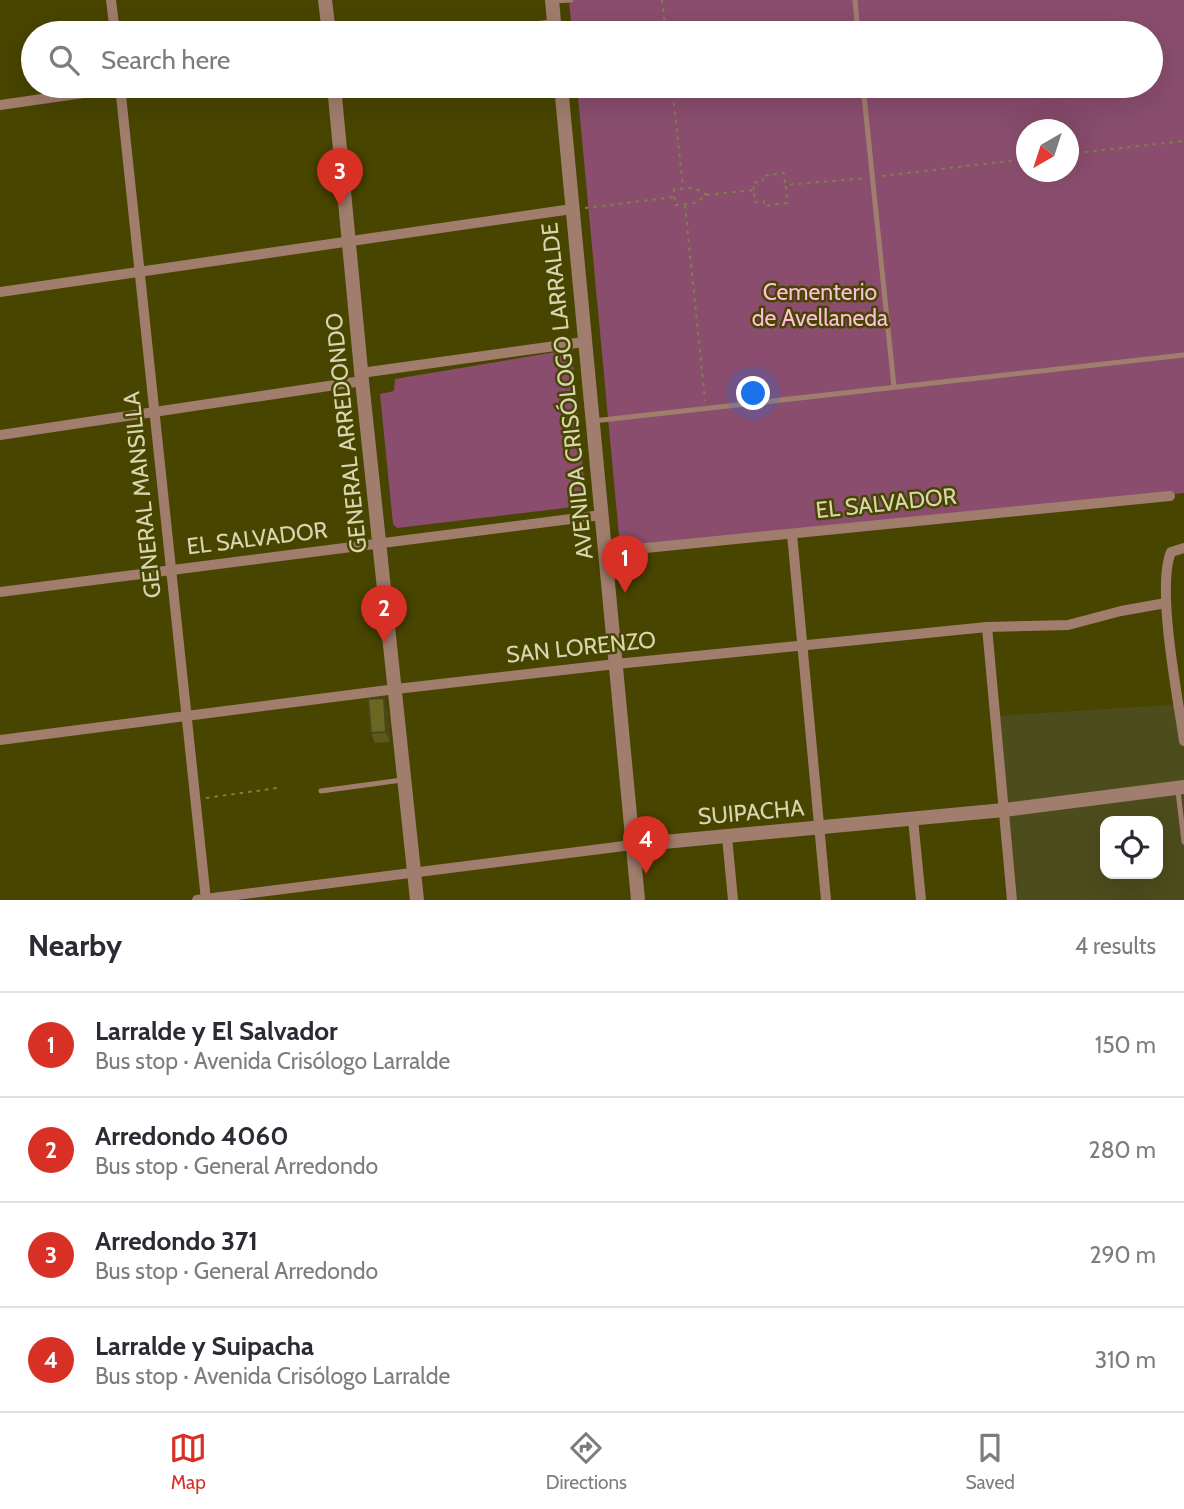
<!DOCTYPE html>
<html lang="en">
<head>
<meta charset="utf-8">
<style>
	:root { --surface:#fff; --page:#f2f2f3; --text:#2b2b33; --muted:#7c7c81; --line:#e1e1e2; --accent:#d93025 }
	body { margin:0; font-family:Cabin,sans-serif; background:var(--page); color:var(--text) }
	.controls { position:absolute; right:21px; bottom:21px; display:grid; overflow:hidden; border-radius:14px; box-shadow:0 7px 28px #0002 }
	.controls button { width:63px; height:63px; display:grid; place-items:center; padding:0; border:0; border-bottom:2px solid var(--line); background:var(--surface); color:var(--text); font:35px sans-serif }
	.compass { position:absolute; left:1016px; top:119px; width:63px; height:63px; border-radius:50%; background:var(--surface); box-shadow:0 7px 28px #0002; rotate:219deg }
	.you { position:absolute; left:754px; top:394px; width:24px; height:24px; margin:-18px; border:5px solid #fff; border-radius:50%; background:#1a73e8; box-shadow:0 0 0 10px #1a73e833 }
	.badge { display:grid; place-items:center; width:46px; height:46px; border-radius:50%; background:var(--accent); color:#fff; font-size:23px; font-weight:700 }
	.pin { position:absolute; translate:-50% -58px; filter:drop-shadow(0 2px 4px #0008) }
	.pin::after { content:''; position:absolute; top:37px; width:24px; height:21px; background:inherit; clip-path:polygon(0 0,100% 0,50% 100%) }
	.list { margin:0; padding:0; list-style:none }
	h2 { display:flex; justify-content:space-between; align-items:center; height:91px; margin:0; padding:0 28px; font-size:30px }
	h2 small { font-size:23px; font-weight:400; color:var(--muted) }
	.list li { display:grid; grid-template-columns:46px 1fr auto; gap:21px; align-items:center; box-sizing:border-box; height:105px; padding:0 28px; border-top:2px solid var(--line) }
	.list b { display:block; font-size:26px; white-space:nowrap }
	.list p { margin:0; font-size:23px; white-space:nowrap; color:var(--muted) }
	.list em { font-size:23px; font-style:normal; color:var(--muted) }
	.icon { flex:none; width:38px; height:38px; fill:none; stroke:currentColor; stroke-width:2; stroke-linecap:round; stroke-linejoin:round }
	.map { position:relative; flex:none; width:1184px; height:900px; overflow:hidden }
	.search { position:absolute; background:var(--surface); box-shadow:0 7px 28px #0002; left:21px; right:21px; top:21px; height:77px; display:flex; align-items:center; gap:18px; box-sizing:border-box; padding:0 24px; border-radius:38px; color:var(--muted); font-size:26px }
	.sheet { height:511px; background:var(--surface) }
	nav { display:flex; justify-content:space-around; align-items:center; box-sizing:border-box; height:98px; border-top:2px solid var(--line); background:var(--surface); font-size:19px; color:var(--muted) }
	nav a { display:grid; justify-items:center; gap:4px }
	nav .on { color:var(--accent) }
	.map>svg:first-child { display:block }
	.built { fill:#4d4c1c; fill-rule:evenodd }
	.green { fill:#8a4d6e; fill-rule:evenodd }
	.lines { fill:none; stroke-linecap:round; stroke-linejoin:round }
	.path { stroke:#817f46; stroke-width:2; stroke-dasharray:3.5 5; stroke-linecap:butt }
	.service { stroke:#a07d6c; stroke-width:5 }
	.minor { stroke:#a07d6c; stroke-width:10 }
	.tertiary { stroke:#a07d6c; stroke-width:14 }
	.wall { fill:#5b591d }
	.shaded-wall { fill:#4a4818 }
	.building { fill:#6a6722; stroke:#4a4818; stroke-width:2 }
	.labels { text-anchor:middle; stroke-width:5; stroke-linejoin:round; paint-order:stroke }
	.park-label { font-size:23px; fill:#febdde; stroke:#484500 }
	.street-label { font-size:23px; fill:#d7d6b0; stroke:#484500 }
</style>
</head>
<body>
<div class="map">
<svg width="1184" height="900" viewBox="0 0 1184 900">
	<rect width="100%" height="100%" fill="#484500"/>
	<!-- built -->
	<path class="built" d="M1184,704V900H1018L998,716ZM1105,821H1158V874H1105Z"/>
	<!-- green -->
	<g class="green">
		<path d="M569,0H1184V493L620,546L577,86H1151V33H572ZM1026,130H1068V172H1026Z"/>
		<polygon points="568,350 572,354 586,501 582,506 397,528 393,524 380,394 394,391 395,379"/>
	</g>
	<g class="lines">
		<!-- path -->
		<g class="path">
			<polyline points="662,0 666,33"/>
			<polyline points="672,86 683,187"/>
			<polyline points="1068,154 1184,141"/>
			<polyline points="882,176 1026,159"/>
			<polyline points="754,190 753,183 763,181 762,176 784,173 785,184"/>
			<polyline points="707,195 694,188 674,189 675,205 695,203 707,195 754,190 755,202 764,201 764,206 787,203 786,185 866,178"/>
			<polyline points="685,205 705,401"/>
			<polyline points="585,208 674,197"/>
			<polyline points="206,798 277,788"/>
		</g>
		<!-- service -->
		<g class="service">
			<polyline points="855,0 858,33"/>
			<polyline points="552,1 571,0"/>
			<polyline points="863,86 894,387"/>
			<polyline points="593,421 1184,355"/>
			<polyline points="321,791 402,780"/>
			<polyline points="1178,791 1184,842"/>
		</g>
		<!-- minor -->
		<g class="minor">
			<polyline points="111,0 115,33"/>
			<polyline points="482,33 554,24"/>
			<polyline points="120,86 206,900"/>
			<polyline points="0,105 132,86"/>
			<polyline points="0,292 572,209"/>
			<polyline points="361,373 584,342"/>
			<polyline points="0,435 362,381"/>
			<polyline points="792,534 826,900"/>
			<path d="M1184,548L1171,552C1156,588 1178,698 1184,741"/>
			<polyline points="605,552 1170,496"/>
			<polyline points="0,592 602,515"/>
			<polyline points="987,627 1012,900"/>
			<polyline points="0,740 396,689 616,664 987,627 1068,625 1121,611 1166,603"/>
			<polyline points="913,819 921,900"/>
			<polyline points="727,837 733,900"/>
			<polyline points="197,900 632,845"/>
		</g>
		<!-- tertiary -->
		<g class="tertiary">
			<polyline points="325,0 329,33"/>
			<polyline points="552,0 555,33"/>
			<polyline points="334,86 362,381 417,900"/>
			<polyline points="561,86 638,900"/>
			<polyline points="632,845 1004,810 1184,787"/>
		</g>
	</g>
	<!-- wall -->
	<polygon class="wall" points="387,708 390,742 375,743 371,733"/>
	<!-- shaded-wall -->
	<polygon class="shaded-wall" points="384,698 387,708 390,742 386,732"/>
	<!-- building -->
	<polygon class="building" points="384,698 386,732 371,733 368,699"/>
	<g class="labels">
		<!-- park labels -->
		<g class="park-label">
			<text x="820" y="300">Cementerio<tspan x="820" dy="26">de Avellaneda</tspan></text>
		</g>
		<!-- street labels -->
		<g class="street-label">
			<text transform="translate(567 391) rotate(-96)" y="8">AVENIDA CRISÓLOGO LARRALDE</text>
			<text transform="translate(346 433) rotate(-96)" y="8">GENERAL ARREDONDO</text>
			<text transform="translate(142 495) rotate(-96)" y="8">GENERAL MANSILLA</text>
			<text transform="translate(886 503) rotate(-6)" y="8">EL SALVADOR</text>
			<text transform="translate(257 538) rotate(-7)" y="8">EL SALVADOR</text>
			<text transform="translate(581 647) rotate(-6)" y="8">SAN LORENZO</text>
			<text transform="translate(751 812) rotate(-5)" y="8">SUIPACHA</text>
		</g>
	</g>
</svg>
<div class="controls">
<button><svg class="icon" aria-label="locate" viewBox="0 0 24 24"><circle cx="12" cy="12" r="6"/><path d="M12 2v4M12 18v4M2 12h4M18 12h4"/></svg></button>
</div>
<svg class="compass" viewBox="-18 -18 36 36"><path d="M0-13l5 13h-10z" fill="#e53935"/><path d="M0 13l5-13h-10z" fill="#7c7c81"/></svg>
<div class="you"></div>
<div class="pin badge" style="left:625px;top:593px">1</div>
<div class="pin badge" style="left:384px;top:643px">2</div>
<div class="pin badge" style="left:340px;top:206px">3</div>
<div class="pin badge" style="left:646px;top:874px">4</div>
<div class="search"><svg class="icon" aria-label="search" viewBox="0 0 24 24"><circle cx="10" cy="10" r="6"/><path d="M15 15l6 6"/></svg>Search here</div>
</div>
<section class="sheet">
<h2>Nearby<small>4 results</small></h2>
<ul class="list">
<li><span class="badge">1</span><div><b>Larralde y El Salvador</b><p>Bus stop · Avenida Crisólogo Larralde</p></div><em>150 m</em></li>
<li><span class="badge">2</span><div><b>Arredondo 4060</b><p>Bus stop · General Arredondo</p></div><em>280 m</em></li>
<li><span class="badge">3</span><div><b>Arredondo 371</b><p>Bus stop · General Arredondo</p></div><em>290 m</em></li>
<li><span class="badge">4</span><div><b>Larralde y Suipacha</b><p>Bus stop · Avenida Crisólogo Larralde</p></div><em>310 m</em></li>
</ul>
</section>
<nav>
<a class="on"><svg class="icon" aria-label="map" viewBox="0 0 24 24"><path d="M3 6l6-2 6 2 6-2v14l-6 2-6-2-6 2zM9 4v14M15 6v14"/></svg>Map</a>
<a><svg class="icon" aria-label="directions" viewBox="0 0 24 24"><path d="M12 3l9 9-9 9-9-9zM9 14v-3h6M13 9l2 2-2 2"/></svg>Directions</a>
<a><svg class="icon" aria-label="saved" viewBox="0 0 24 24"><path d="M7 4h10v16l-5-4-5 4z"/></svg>Saved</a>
</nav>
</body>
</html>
